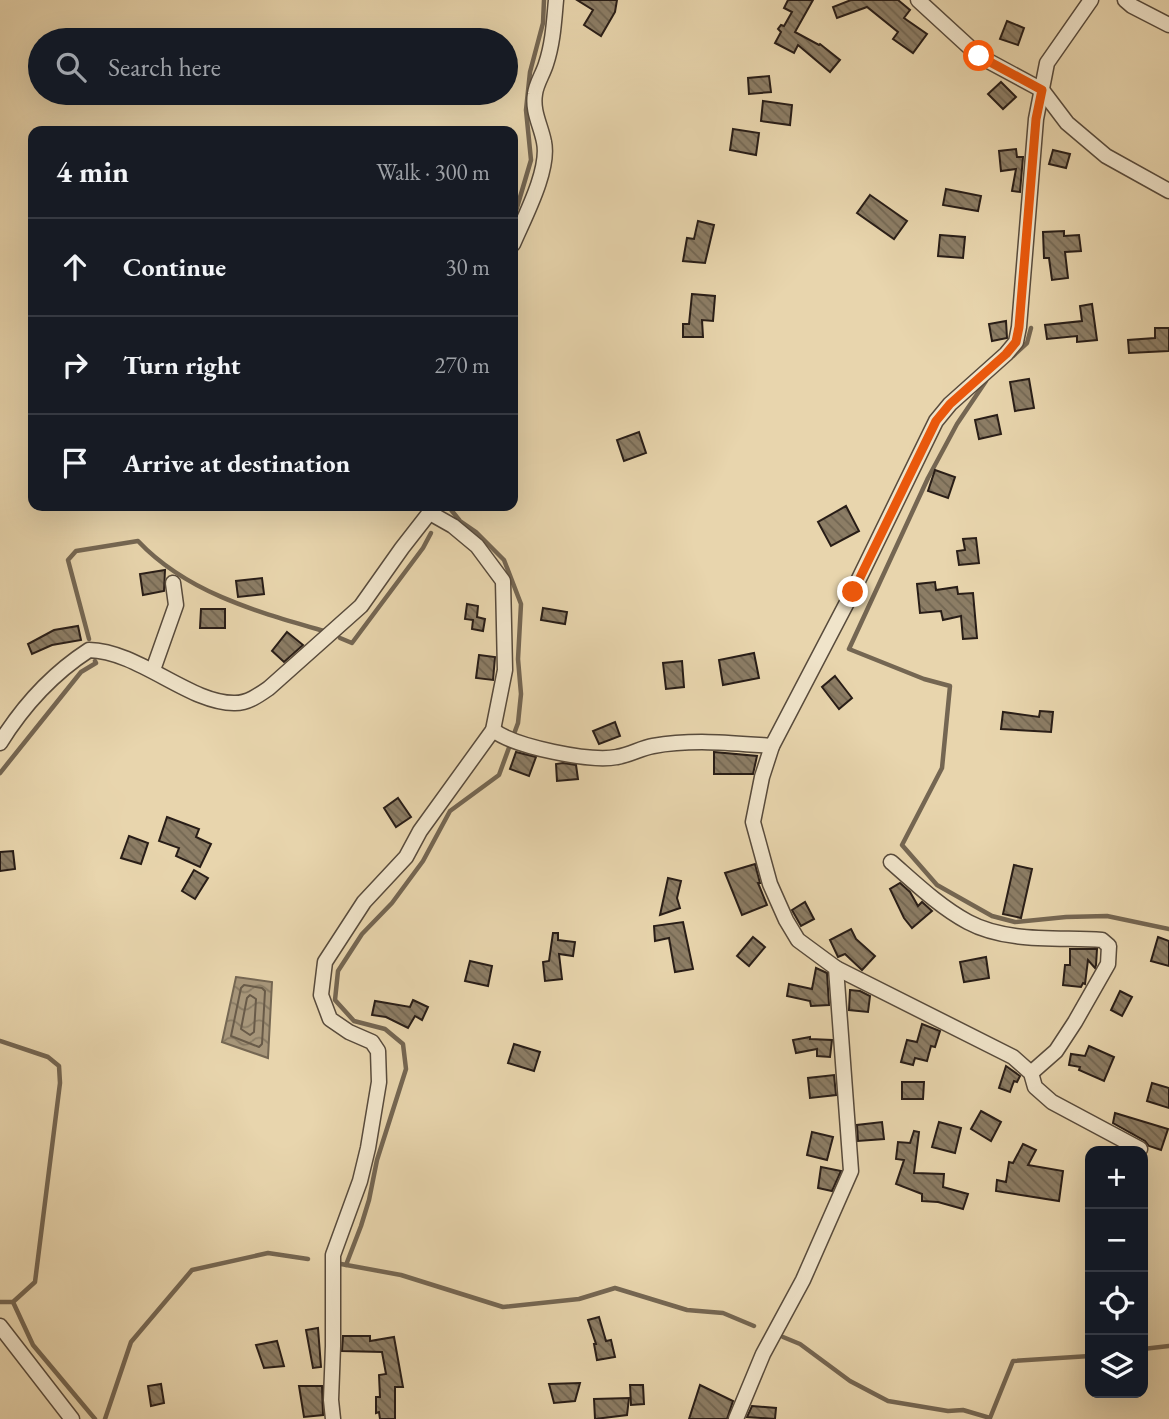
<!DOCTYPE html>
<html lang="en">
<head>
<meta charset="utf-8">
<style>
	:root { --surface:#171b24; --page:#242831; --text:#f1f3f6; --muted:#9ea1a6; --line:#363941 }
	body { margin:0; font-family:"EB Garamond",serif; background:var(--page); color:var(--text) }
	.controls { position:absolute; right:21px; bottom:21px; display:grid; overflow:hidden; border-radius:14px; box-shadow:0 7px 28px #0002 }
	.controls button { width:63px; height:63px; display:grid; place-items:center; padding:0; border:0; border-bottom:2px solid var(--line); background:var(--surface); color:var(--text); font:35px sans-serif }
	.stop { position:absolute; width:21px; height:21px; margin:-16px; border:5px solid #ea580c; border-radius:50%; background:#fff }
	.stop.end { background:#ea580c; border-color:#fff; box-shadow:0 2px 7px #0008 }
	.list { margin:0; padding:0; list-style:none }
	h2 { display:flex; justify-content:space-between; align-items:center; height:91px; margin:0; padding:0 28px; font-size:30px }
	h2 small { font-size:23px; font-weight:400; color:var(--muted) }
	.list li { display:grid; grid-template-columns:46px 1fr auto; gap:21px; align-items:center; box-sizing:border-box; height:98px; padding:0 28px; border-top:2px solid var(--line) }
	.list b { display:block; font-size:26px; white-space:nowrap }
	.list em { font-size:23px; font-style:normal; color:var(--muted) }
	.icon { flex:none; width:38px; height:38px; fill:none; stroke:currentColor; stroke-width:2; stroke-linecap:round; stroke-linejoin:round }
	.map { position:relative; flex:none; width:1169px; height:1419px; overflow:hidden }
	.search { position:absolute; background:var(--surface); box-shadow:0 7px 28px #0002; left:28px; top:28px; width:490px; height:77px; display:flex; align-items:center; gap:18px; box-sizing:border-box; padding:0 24px; border-radius:38px; color:var(--muted); font-size:26px }
	.panel { position:absolute; background:var(--surface); box-shadow:0 7px 28px #0002; left:28px; top:126px; width:490px; height:385px; border-radius:14px }
	.map>svg:first-child { display:block }
	.water { fill:url(#water-waves); stroke:#746652; stroke-width:2 }
	.lines { fill:none; stroke-linecap:round; stroke-linejoin:round }
	.shore { stroke:#685a48; stroke-width:2 }
	.stream { stroke:#746652; stroke-width:4.5 }
	.building { fill:url(#building-back-hatch); stroke:#281d17; stroke-width:2 }
	.minor-casing { stroke:#584b3c; stroke-width:17 }
	.minor { stroke:#f0e4ca; stroke-width:14 }
	.route { stroke:#ea580c; stroke-width:9 }
</style>
</head>
<body>
<div class="map">
<svg width="1169" height="1419" viewBox="0 0 1169 1419">
	<defs>
		<pattern id="water-waves" width="16" height="10" patternUnits="userSpaceOnUse" patternTransform="scale(1.75)"><rect width="16" height="10" fill="#a7967a"/><path d="M0 5q4-4 8 0t8 0" fill="none" stroke="#887a63"/></pattern>
		<pattern id="building-back-hatch" width="6" height="6" patternUnits="userSpaceOnUse" patternTransform="scale(1.75)"><rect width="6" height="6" fill="#8c7d65"/><path d="M-1 5l2 2M0 0l6 6M5-1l2 2" fill="none" stroke="#726652"/></pattern>
	</defs>
	<rect width="100%" height="100%" fill="#e8d5ad"/>
	<filter id="stains"><feTurbulence type="fractalNoise" baseFrequency=".00286" numOctaves="4"/><feColorMatrix values="0 0 0 0 .2 0 0 0 0 .09 0 0 0 0 .02 0 0 0 .5 -.17"/></filter>
	<radialGradient id="worn" r=".72"><stop offset=".6" stop-color="#630" stop-opacity="0"/><stop offset="1" stop-color="#630" stop-opacity=".3"/></radialGradient>
	<!-- water -->
	<polygon class="water" points="236,977 272,982 268,1058 222,1042"/>
	<g class="lines">
		<!-- shore -->
		<g class="shore">
			<polygon points="244,985 262,988 265,991 262,1044 259,1047 231,1036 241,988"/>
			<polygon points="250,995 256,999 254,1032 250,1035 241,1029 247,998"/>
		</g>
		<!-- stream -->
		<g class="stream">
			<polyline points="513,221 531,160 526,110 530,72 543,23 544,0"/>
			<polyline points="1013,356 1027,343 1031,328"/>
			<polyline points="986,381 957,424 928,478 849,649 924,679 950,686 942,768 902,845 937,885 992,916 1015,922 1066,917 1107,916 1169,929"/>
			<polyline points="340,638 352,643 423,548 431,533"/>
			<path d="M89,639L68,560L76,551L138,541C187,593 258,612 324,631"/>
			<polyline points="0,773 81,672 96,663 95,661"/>
			<polyline points="0,1041 48,1057 59,1066 60,1083 35,1282 13,1302 0,1302"/>
			<polyline points="341,1264 401,1275 503,1307 579,1299 615,1288 687,1310 723,1313 754,1326"/>
			<polyline points="346,1265 361,1226 369,1200 377,1160 406,1069 403,1044 385,1029 354,1021 335,1000 338,971 362,934 392,903 423,861 450,811 499,775 518,723 521,694 518,659 521,604 504,560 476,532 460,521 448,506"/>
			<polyline points="13,1302 33,1345 95,1419"/>
			<polyline points="783,1337 800,1344 850,1381 888,1401 948,1411 963,1410 990,1418 1013,1361 1090,1356"/>
			<polyline points="1143,1349 1169,1346"/>
			<polyline points="105,1419 131,1342 192,1270 268,1253 308,1259"/>
		</g>
	</g>
	<!-- building -->
	<g class="building">
		<polygon points="577,0 617,0 615,12 601,36 584,25 593,10"/>
		<polygon points="788,0 813,0 795,32 819,45 820,44 840,60 830,72 798,45 794,53 775,43 781,32 778,29 781,25 784,26 792,12 784,8"/>
		<polygon points="851,0 898,0 910,10 904,18 927,34 913,53 893,39 898,32 867,7 837,18 833,7"/>
		<polygon points="1007,21 1024,28 1018,45 1000,39"/>
		<polygon points="769,76 771,92 749,94 748,78"/>
		<polygon points="1001,82 1016,97 1003,109 988,94"/>
		<polygon points="763,101 792,105 790,125 761,121"/>
		<polygon points="733,129 759,133 756,155 730,150"/>
		<polygon points="1016,149 1017,157 1023,157 1020,192 1012,191 1016,169 1001,171 999,151"/>
		<polygon points="1053,150 1070,154 1066,168 1049,164"/>
		<polygon points="946,189 981,196 978,211 943,205"/>
		<polygon points="870,195 907,221 894,239 857,213"/>
		<polygon points="698,221 714,225 705,263 683,261 687,238 694,239"/>
		<polygon points="1064,231 1064,236 1079,235 1081,251 1065,252 1068,278 1052,280 1049,258 1044,258 1043,232"/>
		<polygon points="940,235 965,237 963,258 938,256"/>
		<polygon points="692,294 715,296 713,321 702,320 703,337 683,337 683,324 689,324"/>
		<polygon points="1092,304 1097,340 1077,342 1077,336 1047,339 1045,325 1082,321 1080,306"/>
		<polygon points="1006,321 1007,338 992,341 989,324"/>
		<polygon points="1155,328 1169,328 1169,351 1129,353 1128,340 1155,338"/>
		<polygon points="1029,379 1034,408 1015,411 1010,382"/>
		<polygon points="997,415 1001,434 979,439 975,420"/>
		<polygon points="639,432 646,453 624,461 617,440"/>
		<polygon points="935,470 955,477 948,498 928,491"/>
		<polygon points="846,506 859,531 831,546 818,522"/>
		<polygon points="976,538 979,563 959,565 957,551 965,550 963,539"/>
		<polygon points="165,570 164,591 143,595 140,574"/>
		<polygon points="262,578 264,594 238,597 236,581"/>
		<polygon points="935,582 936,590 957,587 958,594 973,593 977,638 963,639 961,616 943,620 941,611 920,613 917,584"/>
		<polygon points="467,604 478,606 477,617 485,619 483,631 472,629 473,620 465,619"/>
		<polygon points="543,608 567,612 565,624 541,620"/>
		<polygon points="201,609 225,609 225,628 200,628"/>
		<polygon points="78,626 81,640 52,645 32,654 28,644 54,630"/>
		<polygon points="287,632 303,645 284,662 272,651"/>
		<polygon points="754,653 759,678 723,685 719,660"/>
		<polygon points="479,655 495,657 493,680 476,678"/>
		<polygon points="682,661 684,687 666,689 663,663"/>
		<polygon points="835,676 852,698 839,709 822,687"/>
		<polygon points="1040,711 1053,712 1051,732 1001,729 1003,712 1039,717"/>
		<polygon points="615,722 620,736 599,744 593,731"/>
		<polygon points="516,752 536,757 529,776 510,769"/>
		<polygon points="714,752 757,756 753,774 714,774"/>
		<polygon points="563,763 576,765 578,779 557,781 556,764"/>
		<polygon points="398,798 411,817 396,827 384,808"/>
		<polygon points="167,817 199,829 196,837 211,844 200,867 176,856 179,848 159,841"/>
		<polygon points="129,836 148,843 141,864 121,858"/>
		<polygon points="13,851 15,869 0,871 0,852"/>
		<polygon points="755,864 760,883 758,883 767,905 742,915 725,873"/>
		<polygon points="1014,865 1032,869 1021,918 1003,914"/>
		<polygon points="194,870 208,878 195,899 182,891"/>
		<polygon points="668,878 681,881 677,898 680,908 660,915"/>
		<polygon points="900,883 910,892 918,906 922,902 932,911 912,928 904,918 890,889"/>
		<polygon points="805,902 814,919 801,926 792,910"/>
		<polygon points="683,922 693,969 675,972 669,938 655,941 654,926"/>
		<polygon points="851,929 856,939 875,956 862,970 845,954 838,957 830,940"/>
		<polygon points="553,933 558,933 558,940 575,942 573,956 559,954 562,979 545,981 543,962 549,961"/>
		<polygon points="753,937 765,947 749,966 737,956"/>
		<polygon points="1158,937 1169,941 1169,966 1151,961"/>
		<polygon points="1070,949 1097,949 1096,965 1095,968 1088,960 1085,984 1083,983 1081,987 1063,985 1065,965 1070,965"/>
		<polygon points="986,957 989,978 964,982 960,962"/>
		<polygon points="470,961 492,966 488,986 465,981"/>
		<polygon points="816,968 827,973 829,1005 811,1006 810,1001 787,996 789,984 812,989"/>
		<polygon points="850,990 860,991 870,996 868,1012 849,1010"/>
		<polygon points="1120,991 1132,997 1122,1016 1111,1010"/>
		<polygon points="413,1000 428,1007 422,1020 415,1016 408,1028 386,1017 372,1015 375,1001 410,1007"/>
		<polygon points="922,1024 940,1031 935,1047 931,1046 927,1061 915,1058 913,1065 901,1062 907,1040 917,1042"/>
		<polygon points="810,1037 810,1039 832,1040 830,1057 817,1056 817,1049 796,1053 793,1040"/>
		<polygon points="514,1044 540,1052 534,1071 508,1063"/>
		<polygon points="1089,1046 1114,1057 1104,1081 1079,1070 1080,1067 1069,1065 1071,1054 1085,1056"/>
		<polygon points="1006,1066 1020,1076 1017,1082 1014,1081 1010,1092 999,1088"/>
		<polygon points="834,1075 836,1095 810,1098 808,1078"/>
		<polygon points="902,1082 924,1082 923,1099 902,1099"/>
		<polygon points="1152,1083 1169,1088 1169,1108 1147,1101"/>
		<polygon points="981,1111 1001,1122 991,1141 971,1129"/>
		<polygon points="1115,1113 1168,1129 1161,1150 1149,1146 1145,1141 1113,1123"/>
		<polygon points="882,1122 884,1139 858,1141 857,1125"/>
		<polygon points="939,1122 961,1128 955,1153 932,1147"/>
		<polygon points="914,1131 919,1132 914,1173 944,1174 943,1187 968,1194 963,1209 938,1202 922,1201 922,1194 896,1184 904,1160 896,1159 898,1142 910,1143"/>
		<polygon points="812,1132 833,1137 827,1160 807,1155"/>
		<polygon points="1023,1144 1036,1150 1028,1165 1063,1171 1059,1201 996,1191 997,1180 1006,1182 1009,1162 1013,1163"/>
		<polygon points="821,1167 841,1171 832,1191 818,1188"/>
		<polygon points="599,1317 606,1341 611,1340 615,1357 597,1360 594,1344 596,1344 588,1320"/>
		<polygon points="318,1328 321,1367 313,1368 306,1330"/>
		<polygon points="343,1336 370,1336 370,1341 394,1337 403,1387 395,1387 395,1419 380,1419 379,1412 376,1413 376,1397 380,1397 379,1375 386,1374 382,1352 342,1351"/>
		<polygon points="277,1341 284,1366 264,1368 256,1345"/>
		<polygon points="580,1383 575,1401 554,1403 549,1384"/>
		<polygon points="161,1384 164,1403 151,1406 148,1386"/>
		<polygon points="630,1385 643,1385 644,1404 631,1405"/>
		<polygon points="700,1385 733,1401 727,1419 689,1419"/>
		<polygon points="299,1386 322,1386 323,1415 304,1417"/>
		<polygon points="629,1398 627,1415 595,1419 594,1399"/>
		<polygon points="752,1406 776,1408 775,1419 747,1417"/>
	</g>
	<g class="lines">
		<!-- minor casing -->
		<g class="minor-casing">
			<g id="minor">
				<polyline points="918,0 979,56 1042,90 1067,123 1106,156 1169,191"/>
				<polyline points="1125,0 1132,6 1169,25"/>
				<path d="M513,244C524,218 550,170 544,142C541,126 532,111 535,94C536,84 543,74 546,64C553,43 554,22 556,0"/>
				<polyline points="153,670 176,605 173,583"/>
				<path d="M493,730C515,747 590,762 617,757C630,755 641,748 653,746C692,739 733,743 772,746"/>
				<path d="M0,743C23,706 52,674 89,650C139,651 190,704 235,703C248,703 259,695 269,688L361,606L402,548L434,507"/>
				<path d="M891,862C915,883 940,907 968,922C1007,943 1060,937 1102,940L1109,946L1108,964L1075,1022L1056,1051L1031,1073"/>
				<polyline points="836,968 1013,1057 1031,1073 1035,1087 1052,1102 1140,1149"/>
				<polyline points="0,1326 72,1419"/>
				<polyline points="333,1419 331,1400 333,1346 333,1255 360,1181 368,1148 379,1082 378,1051 372,1042 349,1032 330,1019 321,995 325,962 364,902 406,857 420,831 493,730 505,670 503,581 477,546 453,526 430,513"/>
				<polyline points="736,1419 763,1354 803,1280 851,1171 836,968 798,940 786,920 770,884 753,822 762,777 772,746 853,591 936,421 950,404 1006,354 1016,342 1019,327 1036,119 1047,63 1091,0"/>
			</g>
		</g>
		<!-- minor -->
		<use href="#minor" class="minor"/>
	</g>
	<g class="lines">
		<!-- route -->
		<polyline class="route" points="853,592 936,421 950,404 1006,354 1016,342 1019,327 1036,119 1042,90 979,56"/>
	</g>
	<rect width="100%" height="100%" filter="url(#stains)"/>
	<rect width="100%" height="100%" fill="url(#worn)"/>
</svg>
<div class="controls">
<button>+</button>
<button>−</button>
<button><svg class="icon" aria-label="locate" viewBox="0 0 24 24"><circle cx="12" cy="12" r="6"/><path d="M12 2v4M12 18v4M2 12h4M18 12h4"/></svg></button>
<button><svg class="icon" aria-label="layers" viewBox="0 0 24 24"><path d="M12 4l9 5-9 5-9-5zM3 14l9 5 9-5"/></svg></button>
</div>
<div class="stop" style="left:979px;top:56px"></div>
<div class="stop end" style="left:853px;top:592px"></div>
<div class="search"><svg class="icon" aria-label="search" viewBox="0 0 24 24"><circle cx="10" cy="10" r="6"/><path d="M15 15l6 6"/></svg>Search here</div>
<section class="panel">
<h2>4 min<small>Walk · 300 m</small></h2>
<ul class="list">
<li><svg class="icon" aria-label="ahead" viewBox="0 0 24 24"><path d="M12 20V5M6 11l6-6 6 6"/></svg><div><b>Continue</b></div><em>30 m</em></li>
<li><svg class="icon" aria-label="right" viewBox="0 0 24 24"><path d="M7 20v-9h11M14 6l5 5-5 5"/></svg><div><b>Turn right</b></div><em>270 m</em></li>
<li><svg class="icon" aria-label="arrive" viewBox="0 0 24 24"><path d="M6 21V4h12l-3 4 3 4H6"/></svg><div><b>Arrive at destination</b></div></li>
</ul>
</section>
</div>
</body>
</html>
